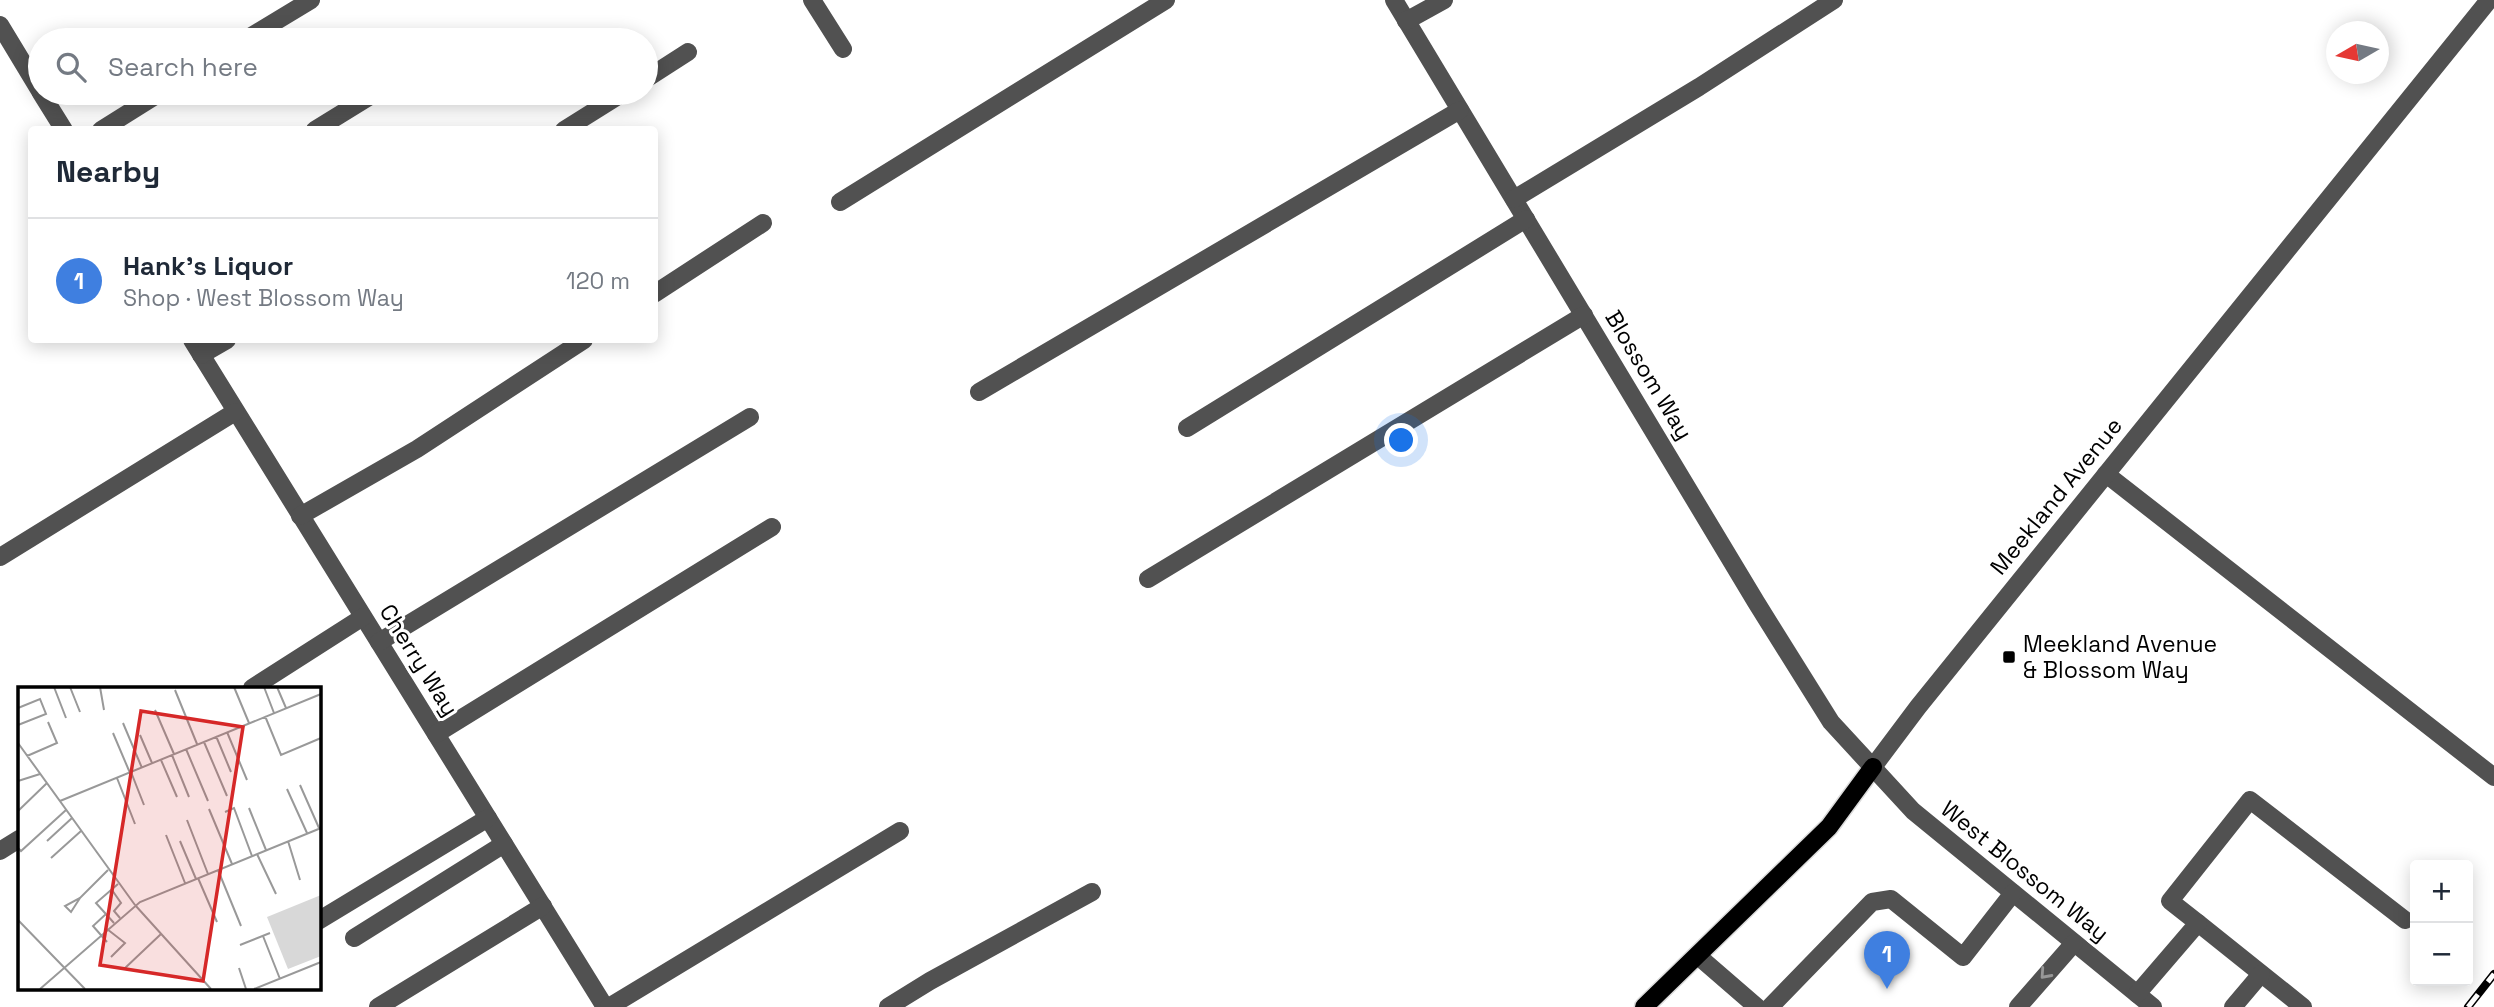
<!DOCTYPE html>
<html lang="en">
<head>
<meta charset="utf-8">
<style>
	:root { --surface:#fff; --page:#f6f6f7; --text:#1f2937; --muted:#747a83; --line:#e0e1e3; --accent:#ea580c }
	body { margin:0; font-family:"Space Grotesk",sans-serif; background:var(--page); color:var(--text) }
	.controls { position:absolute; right:21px; bottom:21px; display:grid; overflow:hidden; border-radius:7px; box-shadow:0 4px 18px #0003 }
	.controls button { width:63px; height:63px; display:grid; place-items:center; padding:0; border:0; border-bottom:2px solid var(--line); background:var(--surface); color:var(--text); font:35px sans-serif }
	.compass { position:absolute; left:2326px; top:21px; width:63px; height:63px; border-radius:50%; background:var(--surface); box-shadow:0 4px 18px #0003; rotate:261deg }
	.you { position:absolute; left:1402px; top:441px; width:24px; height:24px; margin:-18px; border:5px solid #fff; border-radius:50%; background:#1a73e8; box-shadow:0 0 0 10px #1a73e833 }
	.badge { display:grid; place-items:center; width:46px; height:46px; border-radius:50%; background:var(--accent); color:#fff; font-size:23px; font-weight:700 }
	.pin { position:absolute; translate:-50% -58px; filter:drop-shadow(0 2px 4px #0008) }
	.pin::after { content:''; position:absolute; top:37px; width:24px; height:21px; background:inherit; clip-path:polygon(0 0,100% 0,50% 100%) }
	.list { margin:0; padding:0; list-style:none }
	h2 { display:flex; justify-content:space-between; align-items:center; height:91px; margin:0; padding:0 28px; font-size:30px }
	h2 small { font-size:23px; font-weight:400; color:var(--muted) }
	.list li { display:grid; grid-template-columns:46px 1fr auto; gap:21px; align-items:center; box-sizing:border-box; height:126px; padding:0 28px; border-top:2px solid var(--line) }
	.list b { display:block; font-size:26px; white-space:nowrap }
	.list p { margin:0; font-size:23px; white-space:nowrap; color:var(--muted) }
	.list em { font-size:23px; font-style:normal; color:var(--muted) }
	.icon { flex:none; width:38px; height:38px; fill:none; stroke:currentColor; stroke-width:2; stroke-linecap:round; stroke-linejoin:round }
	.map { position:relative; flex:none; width:2494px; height:1007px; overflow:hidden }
	.search { position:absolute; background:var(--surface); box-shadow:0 4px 18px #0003; left:28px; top:28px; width:630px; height:77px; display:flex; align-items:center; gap:18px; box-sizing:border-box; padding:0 24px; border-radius:38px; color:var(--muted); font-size:26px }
	.panel { position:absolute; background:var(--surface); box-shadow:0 4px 18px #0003; left:28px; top:126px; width:630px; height:217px; border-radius:7px }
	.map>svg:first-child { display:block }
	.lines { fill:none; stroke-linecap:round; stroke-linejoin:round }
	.major-casing { stroke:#dbdbdb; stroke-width:21 }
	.minor { stroke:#515151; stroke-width:18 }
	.major { stroke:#000; stroke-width:18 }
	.rail-casing { stroke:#000; stroke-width:8 }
	.rail { stroke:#fff; stroke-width:5; stroke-dasharray:16; stroke-linecap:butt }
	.oneway { stroke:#979797 }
	.poi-dot { fill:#000; stroke:#fff; stroke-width:2.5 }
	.labels { text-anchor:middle; stroke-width:6; stroke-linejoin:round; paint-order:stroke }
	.street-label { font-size:23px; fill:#000; stroke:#fff }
	.poi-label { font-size:23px; fill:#000; stroke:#fff; text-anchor:start }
	.inset-road { fill:none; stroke:#999; stroke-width:2 }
	.view { fill:#d62828; fill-opacity:0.15; stroke:#d62828; stroke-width:3.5 }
	.inset-edge { fill:none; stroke:#000; stroke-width:3.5 }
</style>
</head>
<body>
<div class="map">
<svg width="2494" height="1007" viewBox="0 0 2494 1007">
	<rect width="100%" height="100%" fill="#fff"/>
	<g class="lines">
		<!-- major casing -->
		<g class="major-casing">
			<polyline id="major" points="1644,1007 1829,827 1873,767"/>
		</g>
		<!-- minor -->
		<g class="minor">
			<polyline points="812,0 843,49"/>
			<polyline points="1394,0 1756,602 1831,722 1913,811 2153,1007"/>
			<polyline points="1406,21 1444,0"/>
			<polyline points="0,25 40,91"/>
			<polyline points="245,40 311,0"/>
			<polyline points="646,79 688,52"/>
			<polyline points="41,93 64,130"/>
			<polyline points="101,130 160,93"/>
			<polyline points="315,130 375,93"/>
			<polyline points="564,130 623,93"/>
			<polyline points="1514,199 1699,87 1834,0"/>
			<polyline points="840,202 1166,0"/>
			<polyline points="654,294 763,223"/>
			<polyline points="192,340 605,1007"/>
			<polyline points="201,355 227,340"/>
			<polyline points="979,392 1460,110"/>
			<polyline points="1187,428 1526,219"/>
			<polyline points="2106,474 2494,777"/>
			<polyline points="300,516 417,449 584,340"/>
			<polyline points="0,557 235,412"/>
			<polyline points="1148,579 1584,315"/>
			<polyline points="379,642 750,417"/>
			<polyline points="252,688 363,617"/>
			<polyline points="436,734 772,527"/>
			<polyline points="1873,767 1918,707 2489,0"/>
			<polyline points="0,851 19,839"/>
			<polyline points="318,921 488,818"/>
			<polyline points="2198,923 2303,1007"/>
			<polyline points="354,938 504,844"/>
			<polyline points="1698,956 1757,1007"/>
			<polyline points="2137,994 2198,923 2170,901 2250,800 2405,920"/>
			<polyline points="378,1007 543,906"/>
			<polyline points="609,1007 900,831"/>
			<polyline points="888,1007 930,981 1092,892"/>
			<polyline points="1770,1007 1872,902 1891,899 1963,957 2013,893"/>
			<polyline points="2018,1007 2074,943"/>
			<polyline points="2233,1007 2261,974"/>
		</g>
		<!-- major -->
		<use href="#major" class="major"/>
		<!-- rail casing -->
		<g class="rail-casing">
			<polyline id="rail" points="2468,1007 2494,974"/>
		</g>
		<!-- rail -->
		<use href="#rail" class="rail"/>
	</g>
	<!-- one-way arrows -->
	<defs><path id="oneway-chevron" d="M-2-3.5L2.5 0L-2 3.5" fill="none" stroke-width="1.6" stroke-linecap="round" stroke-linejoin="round" transform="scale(1.75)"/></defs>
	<use class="oneway" href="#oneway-chevron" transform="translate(2045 974) rotate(132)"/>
	<!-- markers -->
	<rect class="poi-dot" x="2002" y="650" width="14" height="14" rx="3.5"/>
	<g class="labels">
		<!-- street labels -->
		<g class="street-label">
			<text transform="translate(1649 375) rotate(59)" y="8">Blossom Way</text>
			<text transform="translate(2056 496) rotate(-51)" y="8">Meekland Avenue</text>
			<text transform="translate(419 660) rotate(58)" y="8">Cherry Way</text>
			<text transform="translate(2025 871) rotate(39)" y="8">West Blossom Way</text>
		</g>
		<!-- poi labels -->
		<g class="poi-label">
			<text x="2023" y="652">Meekland Avenue<tspan x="2023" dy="26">&amp; Blossom Way</tspan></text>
		</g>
	</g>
	<!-- overview -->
	<g transform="translate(18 687)">
		<rect width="303" height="303" fill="#fff"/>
		<path d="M303,208V269L270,282L249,230Z" fill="#d8d8d8"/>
		<path class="inset-road" d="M36,0L48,31M52,0L62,25M82,0L86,23M216,0L231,36M246,0L256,26M259,0L268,21M157,3L179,57M0,21L22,12L28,27L0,38M137,23L156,67M247,29L263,68L303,51M105,36L124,81M209,45L229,93M95,46L112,86M122,48L134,76M198,49L213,85M186,55L209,109M0,56L117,218M168,62L190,114M154,68L171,110M9,69L39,56L30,35M143,73L159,110M113,85L126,118M99,91L117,137M0,94L22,87M282,98L301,141M269,102L289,146M42,114L303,7M231,121L248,163M191,122L214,177M0,124L29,96M207,125L216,121L234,169M169,133L190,187M148,148L167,196M29,154L54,131M162,154L178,192M270,154L282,193M0,161L3,164L48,123M239,167L258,207M33,171L63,144M200,183L223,239M180,191L199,235M94,203L103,216L96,224L102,231M62,211L53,225L47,219L62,211L90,183M117,218L193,302M88,227L75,239L89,255M0,233L67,302M96,236L78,216L100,197M89,242L107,256L93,270M245,249L262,292M222,258L252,246M221,281L228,302M106,282L143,247M22,302L122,215L303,141M236,302L303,275"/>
		<path class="view" d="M123,24L225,40L185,294L82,278Z"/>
		<rect width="303" height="303" class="inset-edge"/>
	</g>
</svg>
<div class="controls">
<button>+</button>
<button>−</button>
</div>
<svg class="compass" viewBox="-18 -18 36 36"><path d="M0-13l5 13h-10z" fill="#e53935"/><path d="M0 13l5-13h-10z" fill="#747a83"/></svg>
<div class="you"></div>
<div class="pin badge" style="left:1887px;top:989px;background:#3f7fe0">1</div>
<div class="search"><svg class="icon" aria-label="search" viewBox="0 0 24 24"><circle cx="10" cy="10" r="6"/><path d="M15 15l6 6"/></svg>Search here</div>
<section class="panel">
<h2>Nearby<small></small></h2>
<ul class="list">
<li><span class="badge" style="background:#3f7fe0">1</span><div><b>Hank's Liquor</b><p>Shop · West Blossom Way</p></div><em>120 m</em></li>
</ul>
</section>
</div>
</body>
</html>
